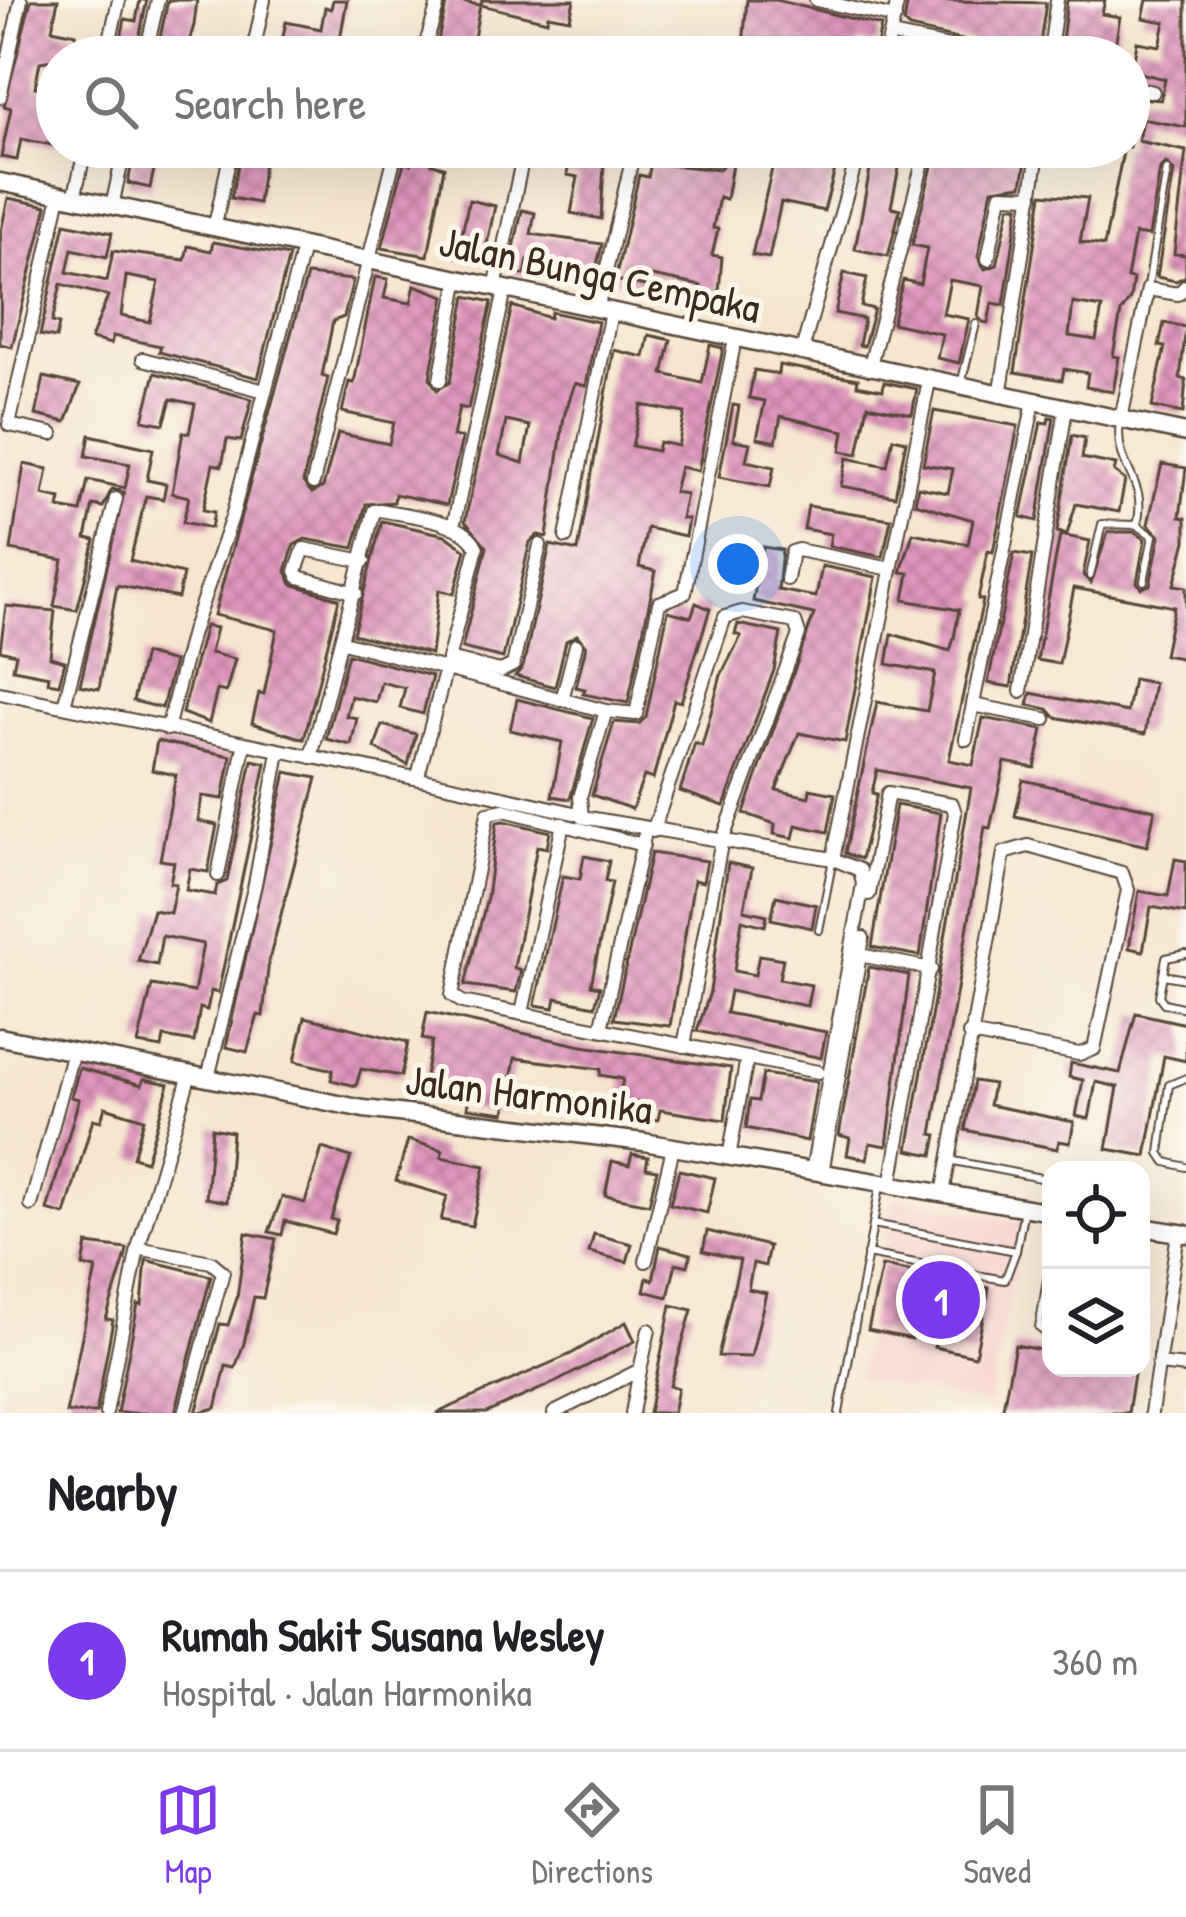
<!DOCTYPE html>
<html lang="en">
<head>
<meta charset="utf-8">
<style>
	:root { --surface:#fff; --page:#f6f6f6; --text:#202124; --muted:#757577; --line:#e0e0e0; --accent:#7c3aed }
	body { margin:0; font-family:"Patrick Hand",sans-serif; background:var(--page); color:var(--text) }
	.controls { position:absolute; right:36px; bottom:36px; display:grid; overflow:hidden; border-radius:24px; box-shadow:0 12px 48px #0002 }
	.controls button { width:108px; height:108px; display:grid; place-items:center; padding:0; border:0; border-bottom:3px solid var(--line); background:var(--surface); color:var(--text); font:60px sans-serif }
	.you { position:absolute; left:738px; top:564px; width:42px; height:42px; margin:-30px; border:9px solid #fff; border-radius:50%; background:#1a73e8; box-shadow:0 0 0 18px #1a73e833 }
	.badge { display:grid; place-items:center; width:78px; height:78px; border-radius:50%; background:var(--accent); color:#fff; font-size:39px; font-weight:700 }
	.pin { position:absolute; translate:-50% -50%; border:6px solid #fff; box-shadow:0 3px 12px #0006 }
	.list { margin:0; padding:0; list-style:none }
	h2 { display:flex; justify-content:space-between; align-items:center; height:156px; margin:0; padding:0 48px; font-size:51px }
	h2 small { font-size:39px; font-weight:400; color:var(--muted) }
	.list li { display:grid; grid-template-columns:78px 1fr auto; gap:36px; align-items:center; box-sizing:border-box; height:180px; padding:0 48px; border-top:3px solid var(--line) }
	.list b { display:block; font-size:45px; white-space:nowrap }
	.list p { margin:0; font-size:39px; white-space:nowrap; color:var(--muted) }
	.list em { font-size:39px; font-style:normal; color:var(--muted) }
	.icon { flex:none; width:66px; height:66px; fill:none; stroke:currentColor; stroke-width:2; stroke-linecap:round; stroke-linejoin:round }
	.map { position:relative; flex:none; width:1186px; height:1413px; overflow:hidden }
	.search { position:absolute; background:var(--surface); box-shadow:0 12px 48px #0002; left:36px; right:36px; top:36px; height:132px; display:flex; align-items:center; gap:30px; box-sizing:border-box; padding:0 42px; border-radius:66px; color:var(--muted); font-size:45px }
	.sheet { height:336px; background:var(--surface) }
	nav { display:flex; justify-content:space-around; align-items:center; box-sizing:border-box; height:168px; border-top:3px solid var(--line); background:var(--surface); font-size:33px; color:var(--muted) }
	nav a { display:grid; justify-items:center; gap:6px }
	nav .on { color:var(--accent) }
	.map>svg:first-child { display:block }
	.built { fill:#f7d0cd }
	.building { fill:url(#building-cross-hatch); fill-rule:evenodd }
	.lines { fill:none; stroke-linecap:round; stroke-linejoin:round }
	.lane-casing { stroke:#574639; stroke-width:10 }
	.street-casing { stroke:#574639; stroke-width:16 }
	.secondary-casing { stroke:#574639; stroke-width:21 }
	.lane { stroke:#fff; stroke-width:6 }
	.street { stroke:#fff; stroke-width:12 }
	.secondary { stroke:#fff; stroke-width:16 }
	.labels { text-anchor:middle; stroke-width:10; stroke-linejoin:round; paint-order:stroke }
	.street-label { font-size:42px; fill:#3b2a1e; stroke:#fbf7ec }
</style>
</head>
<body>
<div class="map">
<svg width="1186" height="1413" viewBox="0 0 1186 1413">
	<defs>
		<pattern id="building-cross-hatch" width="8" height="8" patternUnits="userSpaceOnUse" patternTransform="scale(3)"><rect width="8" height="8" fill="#e096be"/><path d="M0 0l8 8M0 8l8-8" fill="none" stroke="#b77b9a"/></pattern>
	</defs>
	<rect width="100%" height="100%" fill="#fbf7ec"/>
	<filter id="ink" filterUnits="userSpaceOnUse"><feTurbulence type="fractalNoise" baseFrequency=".00833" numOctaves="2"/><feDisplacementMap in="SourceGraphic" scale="24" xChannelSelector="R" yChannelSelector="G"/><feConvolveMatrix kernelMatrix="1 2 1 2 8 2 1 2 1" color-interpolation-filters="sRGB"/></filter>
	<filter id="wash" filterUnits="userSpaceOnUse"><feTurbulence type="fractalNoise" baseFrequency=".004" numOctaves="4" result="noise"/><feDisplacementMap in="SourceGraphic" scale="48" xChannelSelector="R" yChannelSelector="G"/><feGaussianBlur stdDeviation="2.7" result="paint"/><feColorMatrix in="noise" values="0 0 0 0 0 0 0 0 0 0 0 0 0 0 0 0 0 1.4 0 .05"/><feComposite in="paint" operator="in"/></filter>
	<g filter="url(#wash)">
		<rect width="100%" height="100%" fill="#f6e6cf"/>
		<!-- built -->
		<polygon class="built" points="893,1197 1024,1222 988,1404 858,1378"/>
		<g id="blocks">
			<!-- building -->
			<g class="building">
				<polygon points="31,0 58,0 52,29 76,34 71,57 40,62 35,87 57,91 57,146 21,139 17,160 1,157 11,108 4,106"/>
				<polygon points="140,0 147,0 135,57 117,57 125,19 136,21"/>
				<polygon points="168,0 197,0 194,25 188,46 180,45 178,57 156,57"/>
				<polygon points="333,0 347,0 340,39 326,37 322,57 279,57 286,22 321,29 325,7 331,9"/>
				<polygon points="447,0 480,5 474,38 481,40 477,57 435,54"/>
				<polygon points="482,0 574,0 570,19 548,15 547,21 481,5"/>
				<polygon points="747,0 776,0 881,26 877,45 858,42 855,57 812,57 766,48 764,57 742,57"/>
				<polygon points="908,0 1046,3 1038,57 909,28 904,23"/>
				<polygon points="1067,0 1105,0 1102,14 1120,17 1113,57 1061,50"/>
				<path d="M1147,0H1186V127L1142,119L1138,141L1186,151L1174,254L1186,255V276L1176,281L1157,277L1174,171L1166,163L1160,169L1149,236L1135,234L1127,278L1133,279L1130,299L1121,312L1113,356L1119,357L1113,392L1086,387L1088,373L1064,369L1062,380L1015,372L1042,194L1088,198L1080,242L1104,246L1124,147H1129V97L1161,100L1165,79L1132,71L1137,42L1160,46L1165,22L1143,18ZM1073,303L1102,308L1096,340L1069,336Z"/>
				<polygon points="135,147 159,147 150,188 128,183"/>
				<polygon points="242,147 266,147 258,203 231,198"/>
				<polygon points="414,147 435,147 432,164 444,167 428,256 382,248 404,162 411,164"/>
				<polygon points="720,147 735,147 726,199 719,197 713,228 718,229 712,255 722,257 718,303 698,299 701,286 652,276 650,287 615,280 639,175 648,177 651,163 719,170 726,160"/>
				<polygon points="777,147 841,147 824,211 781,202 769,258 752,255"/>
				<polygon points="873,147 916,147 913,160 901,158 891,207 900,209 888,256 855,249 872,159 880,161 881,154 872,153"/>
				<polygon points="937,147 976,147 975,153 1026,161 1022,185 992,189 978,257 985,269 997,265 1010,206 1019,206 1004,305 992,303 988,323 983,322 978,317 983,286 950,280 943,314 969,319 959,363 937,358 942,334 892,323 903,280 920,284 927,248 912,245"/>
				<polygon points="570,156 604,163 601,219 571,213 578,177 567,175"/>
				<polygon points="8,198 47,206 12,347 0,344 1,231"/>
				<polygon points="469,200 495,206 483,263 457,257"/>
				<polygon points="522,210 535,213 531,234 602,244 595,273 528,260 525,275 509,272"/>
				<path d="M65,223L112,233L107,257L72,249L67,272L107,281L113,251L185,260L188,246L211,251L213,242L289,256L258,378L159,352L161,346L113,336L111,344L91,339L108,296L61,284L52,322L59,324L56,338L40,335ZM126,276L159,282L150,322L121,316Z"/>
				<polygon points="844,273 867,278 861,306 874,309 864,346 859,345 864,319 835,313"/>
				<polygon points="307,275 353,280 344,317 333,321 322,376 328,378 303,482 312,493 323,487 338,433 389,444 394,423 342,412 349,382 354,383 375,277 388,279 384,298 411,303 415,285 445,296 430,378 437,390 450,382 466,296 492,302 468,409 459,407 453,437 462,438 447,505 395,494 394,502 366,504 354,548 305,539 294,545 286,571 292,584 339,599 304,739 252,723 259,693 264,694 277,630 214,615"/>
				<path d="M512,306L550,318L551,312L598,322L586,386L575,383L564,416L547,537L538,535L530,542L503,658L462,648L487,547L465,521ZM506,421L530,426L523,463L499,455Z"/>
				<polygon points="1164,323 1186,327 1180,378 1186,380 1183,413 1152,407 1165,347 1159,346"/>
				<path d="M649,335L671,340L663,374L702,383L710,345L723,348L698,471L680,467L674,492L686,494L681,518L688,519L685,536L647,528L639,567L656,571L628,703L583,694L585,689L576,687L586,646L577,635L566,641L555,687L515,676L523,667L550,545L578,551L614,350L644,357ZM641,405L685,413L678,446L659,442L657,451L632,446Z"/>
				<polygon points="779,365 858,379 857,385 883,390 884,382 917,389 912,414 868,405 858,454 841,451 844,431 781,416 776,442 757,438 765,401 749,398 754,370 778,374"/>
				<polygon points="155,373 252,399 241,441 227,439 222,466 213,464 203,510 214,512 211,528 183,522 189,497 172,493 183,432 189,433 195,404 171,399 164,424 143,420"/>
				<polygon points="44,377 80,385 66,422 36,415"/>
				<polygon points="733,405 739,406 733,440 750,443 746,461 774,467 770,487 719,477"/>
				<polygon points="934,411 1018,426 993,552 988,551 978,599 983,600 949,760 973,765 983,718 1043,729 1035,768 1005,762 990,828 985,827 932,1134 937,1135 933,1155 908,1150 971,788 877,770 872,793 877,794 861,859 845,853 877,702 927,711 935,673 887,664 892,634 950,651 954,638 959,610 904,600 909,573 901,572 913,533 968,544 973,520 915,503 918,487 948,493 953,469 923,464"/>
				<polygon points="1049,417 1054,418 1037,521 1021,517 1041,422 1048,423"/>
				<polygon points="90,435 153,449 147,480 166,484 163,499 146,496 130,561 183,574 178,598 117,585 99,689 80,685 124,492 112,489 103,507 93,505 86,538 95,540 77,610 54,606 63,560 11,550 24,464 48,469 43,495 61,499 59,508 81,512 88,480 125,488 130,464 86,456"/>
				<polygon points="1072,435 1085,438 1082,458 1116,465 1114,472 1125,480 1119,512 1076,504 1067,534 1057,532"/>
				<polygon points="893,438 906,441 895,496 841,486 847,458 887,466"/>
				<polygon points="1162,464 1186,468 1180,517 1186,518 1186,541 1174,585 1186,587 1186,659 1164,655 1174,607 1074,588 1059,664 1037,660 1060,535 1090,541 1083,575 1091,583 1108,532 1135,532 1145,539 1137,582 1141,588 1150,585 1160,536 1148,524"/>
				<polygon points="808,506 891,519 883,557 829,546 831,534 804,529"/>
				<polygon points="382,521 445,535 466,550 454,594 439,590 431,654 353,634"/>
				<polygon points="763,547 782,550 778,590 816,597 822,566 876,577 845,742 799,733 776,790 809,797 810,789 835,794 828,832 796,825 793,838 774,834 775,824 744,813 814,614 753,601"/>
				<polygon points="1014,553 1032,556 1011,687 988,683"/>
				<polygon points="696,603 710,609 681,702 674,700 653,779 644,776 632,809 592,795 614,722 639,724 646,717 668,611 691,617"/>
				<polygon points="6,606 55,611 50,657 65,661 59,684 48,682 49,676 13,669 16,654 0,650"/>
				<polygon points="738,624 781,633 774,670 724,806 680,791 695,743 702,746 721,675 741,636 735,634"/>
				<polygon points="205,626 216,628 210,653 235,659 226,692 217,690 209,723 182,713"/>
				<polygon points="144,654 174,662 162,708 133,701"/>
				<polygon points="348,654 432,676 423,714 400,708 405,688 381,682 376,702 351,696 346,716 357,718 351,745 326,739"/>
				<polygon points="1133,679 1154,683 1145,734 1055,717 1048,709 1028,705 1031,693 1127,712"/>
				<polygon points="517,699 593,718 570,799 552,796 562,742 510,730"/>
				<polygon points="382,725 416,734 408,765 375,748"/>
				<polygon points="157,741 231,756 223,799 202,796 198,821 217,825 208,872 190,869 186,890 215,895 217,885 227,881 252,760 266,763 218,993 211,991 207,1010 200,1008 194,1042 164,1037 162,1048 138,1044 152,985 194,992 203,944 162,936 157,965 138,961 153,910 170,913 176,884 170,883 174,862 160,860 176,775 152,770"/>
				<polygon points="286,772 317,778 269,960 263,1016 258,1015 247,1052 226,1047"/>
				<polygon points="1023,780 1155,810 1147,846 1015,816"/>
				<polygon points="896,805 941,813 920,956 872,947"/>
				<polygon points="504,821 550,832 547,848 537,846 514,968 521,970 516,992 465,985 487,898 497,822"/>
				<polygon points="651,853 707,861 703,882 694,880 670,1026 614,1019"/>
				<polygon points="584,856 609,861 605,881 612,882 591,985 600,987 595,1006 556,998 554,1008 535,1005 563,876 580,879"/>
				<polygon points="1175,859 1186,861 1186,913 1151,907 1143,951 1129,948 1139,891 1168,896"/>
				<polygon points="728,863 752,868 744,910 767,915 765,926 742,920 734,971 755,975 759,955 783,959 779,979 811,985 807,1006 730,991 726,1013 826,1032 821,1058 697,1031 710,992"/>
				<polygon points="776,896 816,905 812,928 771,919"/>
				<polygon points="869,967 909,975 887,1146 870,1143 867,1159 847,1155 850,1138 839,1135"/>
				<polygon points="427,1012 582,1046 731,1068 725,1120 660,1110 658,1120 643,1117 645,1104 619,1099 623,1079 600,1075 601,1069 515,1058 505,1113 467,1108 471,1086 424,1081 432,1041 422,1039"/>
				<polygon points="1136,1013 1186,1024 1186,1061 1164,1056 1146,1156 1107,1149 1118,1087 1096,1082 1089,1119 1076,1116 1083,1080 1069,1077 1071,1063 1120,1073"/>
				<polygon points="305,1017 408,1042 401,1076 361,1069 356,1086 331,1080 333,1070 295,1061"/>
				<polygon points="79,1068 142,1085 144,1079 169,1084 146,1161 133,1157 144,1119 105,1107 101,1121 93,1119 65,1215 47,1210 79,1099 71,1097"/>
				<polygon points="763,1074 817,1082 807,1141 746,1128 750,1100 758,1101"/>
				<polygon points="974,1081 993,1084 989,1105 1074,1122 1070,1143 1059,1141 1057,1149 965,1130"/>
				<polygon points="212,1128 232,1132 227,1202 206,1198"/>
				<polygon points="408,1140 443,1150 441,1157 485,1166 472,1226 441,1220 447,1196 396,1181"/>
				<polygon points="322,1148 351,1157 331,1219 337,1221 333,1234 285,1221 282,1235 269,1232 282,1197 305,1203"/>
				<polygon points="632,1154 648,1157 646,1168 657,1170 649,1204 605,1195 612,1161 629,1165"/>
				<polygon points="679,1170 715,1178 707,1213 670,1204"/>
				<polygon points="707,1231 769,1246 765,1266 753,1263 748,1289 766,1293 751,1357 718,1356 740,1260 703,1251"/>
				<polygon points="246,1233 276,1239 263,1298 254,1297 244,1343 235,1368 226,1366 216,1408 196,1413 220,1324 228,1325 237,1298"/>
				<polygon points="594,1234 632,1244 627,1262 589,1252"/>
				<polygon points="87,1244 127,1249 126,1255 106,1319 113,1320 96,1413 66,1413 96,1269 83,1266"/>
				<polygon points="660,1246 691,1254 688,1266 676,1263 668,1297 644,1291 647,1278 653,1280"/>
				<polygon points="146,1260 211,1276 175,1413 117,1413 138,1304 142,1305"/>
				<polygon points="932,1261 939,1262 935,1269 940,1278 989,1288 975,1356 934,1347 940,1318 917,1313 912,1339 868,1330 882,1266 924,1274 932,1269"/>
				<polygon points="671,1305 692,1310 670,1386 678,1388 673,1413 649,1413"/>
				<polygon points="626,1322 635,1341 556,1382 486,1413 437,1413 571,1354"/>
				<polygon points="1015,1345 1051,1352 1051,1368 1135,1368 1128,1413 1002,1413"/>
			</g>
		</g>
	</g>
	<g filter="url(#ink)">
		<use href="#blocks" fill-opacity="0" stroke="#574639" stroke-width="3"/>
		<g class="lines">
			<!-- lane casing -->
			<g class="lane-casing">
				<g id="lane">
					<polyline points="1148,286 1167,170"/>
					<polyline points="961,384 976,324"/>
					<path d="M1120,421C1113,470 1149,477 1137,525L1153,536L1144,581"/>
					<polyline points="1090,576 1102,524 1137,525"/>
					<polyline points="819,930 833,859"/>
					<polyline points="1186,954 1166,958 1159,996 1164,1003 1186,1008"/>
					<polyline points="1163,975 1186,979"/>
					<polyline points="1186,1078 1169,1085 1160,1153 1166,1162 1186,1167"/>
					<polyline points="949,1160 1051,1180"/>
					<polyline points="873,1224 1016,1251 1024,1209"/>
					<polyline points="867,1254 926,1265"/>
					<polyline points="1051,1256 1039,1328 1051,1337"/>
					<polyline points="942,1269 1005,1280 1016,1251"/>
					<polyline points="839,1413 880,1186"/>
				</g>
			</g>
			<!-- street casing -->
			<g class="street-casing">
				<g id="street">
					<polyline points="816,0 895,18"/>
					<polyline points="892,35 998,57"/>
					<polyline points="106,57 119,0"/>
					<polyline points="145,57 158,0"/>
					<polyline points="252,57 264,0"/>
					<polyline points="422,57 437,7"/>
					<polyline points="651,57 652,51"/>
					<polyline points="885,57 898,0"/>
					<polyline points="1049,57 1057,0"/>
					<polyline points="1129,86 1153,92"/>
					<polyline points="0,97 21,0"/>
					<polyline points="634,150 716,160"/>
					<polyline points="74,198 86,147"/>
					<polyline points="112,206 125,147"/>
					<polyline points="214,229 232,147"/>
					<polyline points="988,259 1001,195 1032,196"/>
					<polyline points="495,288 525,147"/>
					<polyline points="597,310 635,147"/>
					<polyline points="801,354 860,147"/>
					<polyline points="143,359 265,391"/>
					<polyline points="869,369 927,147"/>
					<polyline points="440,380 458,282"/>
					<polyline points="1000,396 1039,147"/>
					<polyline points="1121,419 1148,289 1178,294 1186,286"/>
					<polyline points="52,434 9,425 60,195"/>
					<polyline points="313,483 397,147"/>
					<polyline points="453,527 505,290"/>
					<polyline points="566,537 611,312"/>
					<polyline points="787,579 792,552 798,550 891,569"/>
					<polyline points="356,593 299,577 296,571 304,549 364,561"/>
					<polyline points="343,642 606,711 580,797 582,817 833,859 860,870 863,884 812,1172"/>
					<polyline points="448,659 501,671 513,665 540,545"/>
					<polyline points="1021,691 1066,408"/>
					<path d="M0,693C193,734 386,769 578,814"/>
					<polyline points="562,700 576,645"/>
					<polyline points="973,705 1045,719"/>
					<polyline points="64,706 116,499"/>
					<polyline points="606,711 636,714 659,603 685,593 735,339"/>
					<polyline points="167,729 192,632 232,517 303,248"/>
					<polyline points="966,739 1034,401"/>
					<path d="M311,757L374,511L380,510C409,516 465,519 477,548L418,776"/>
					<polyline points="653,831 725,617 742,612 795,622 799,634 721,844 684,1046"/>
					<polyline points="643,845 504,810 488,813 452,995 462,1002 818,1072"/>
					<polyline points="833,859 929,381"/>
					<polyline points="218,875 244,746"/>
					<polyline points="869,894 888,793 952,804 955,813 891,1185"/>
					<polyline points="860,955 931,969"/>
					<polyline points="522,1013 563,824"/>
					<polyline points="601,1029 644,837"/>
					<polyline points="208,1078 255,884 279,752"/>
					<polyline points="729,1157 747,1058"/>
					<polyline points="822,1173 863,938"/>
					<polyline points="943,1194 1004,853 1028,846 1122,873 1128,890 1094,1049 1079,1054 969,1034"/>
					<polyline points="31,1205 73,1051"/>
					<polyline points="646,1261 673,1148"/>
					<polyline points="1159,1364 1186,1367"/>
					<polyline points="640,1370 649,1330"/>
					<polyline points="106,1413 138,1248"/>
					<polyline points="185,1413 223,1272 211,1262 138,1248 190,1074"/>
					<polyline points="554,1413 640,1370 632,1413"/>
					<polyline points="1151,1413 1178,1233"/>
				</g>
			</g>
			<!-- secondary casing -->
			<g class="secondary-casing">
				<g id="secondary">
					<polyline points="0,182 1186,433"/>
					<polyline points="0,1037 364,1109 644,1142 1051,1212"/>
					<polyline points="1141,1227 1186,1234"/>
				</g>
			</g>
			<!-- lane -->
			<use href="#lane" class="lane"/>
			<!-- street -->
			<use href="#street" class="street"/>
			<!-- secondary -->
			<use href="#secondary" class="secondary"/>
		</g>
	</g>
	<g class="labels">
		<!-- street labels -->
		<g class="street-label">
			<text transform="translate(600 274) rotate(12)" y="15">Jalan Bunga Cempaka</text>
			<text transform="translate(529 1094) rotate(7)" y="15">Jalan Harmonika</text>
		</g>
	</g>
</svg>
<div class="controls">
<button><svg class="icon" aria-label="locate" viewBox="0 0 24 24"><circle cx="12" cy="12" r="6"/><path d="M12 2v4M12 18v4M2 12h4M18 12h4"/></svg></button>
<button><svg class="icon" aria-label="layers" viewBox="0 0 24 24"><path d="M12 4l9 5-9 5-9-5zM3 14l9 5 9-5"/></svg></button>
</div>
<div class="you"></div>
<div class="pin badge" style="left:941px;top:1300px">1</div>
<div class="search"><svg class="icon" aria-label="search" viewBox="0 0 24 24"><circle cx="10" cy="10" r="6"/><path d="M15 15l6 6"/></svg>Search here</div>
</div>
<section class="sheet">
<h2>Nearby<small></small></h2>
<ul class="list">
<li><span class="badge">1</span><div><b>Rumah Sakit Susana Wesley</b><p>Hospital · Jalan Harmonika</p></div><em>360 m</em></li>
</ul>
</section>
<nav>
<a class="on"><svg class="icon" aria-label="map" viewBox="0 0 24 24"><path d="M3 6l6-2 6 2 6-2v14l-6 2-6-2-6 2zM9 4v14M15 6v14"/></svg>Map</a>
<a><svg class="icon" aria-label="directions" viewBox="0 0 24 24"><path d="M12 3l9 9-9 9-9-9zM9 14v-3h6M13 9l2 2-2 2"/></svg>Directions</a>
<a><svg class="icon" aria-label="saved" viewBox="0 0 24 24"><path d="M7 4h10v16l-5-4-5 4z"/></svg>Saved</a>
</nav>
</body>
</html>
